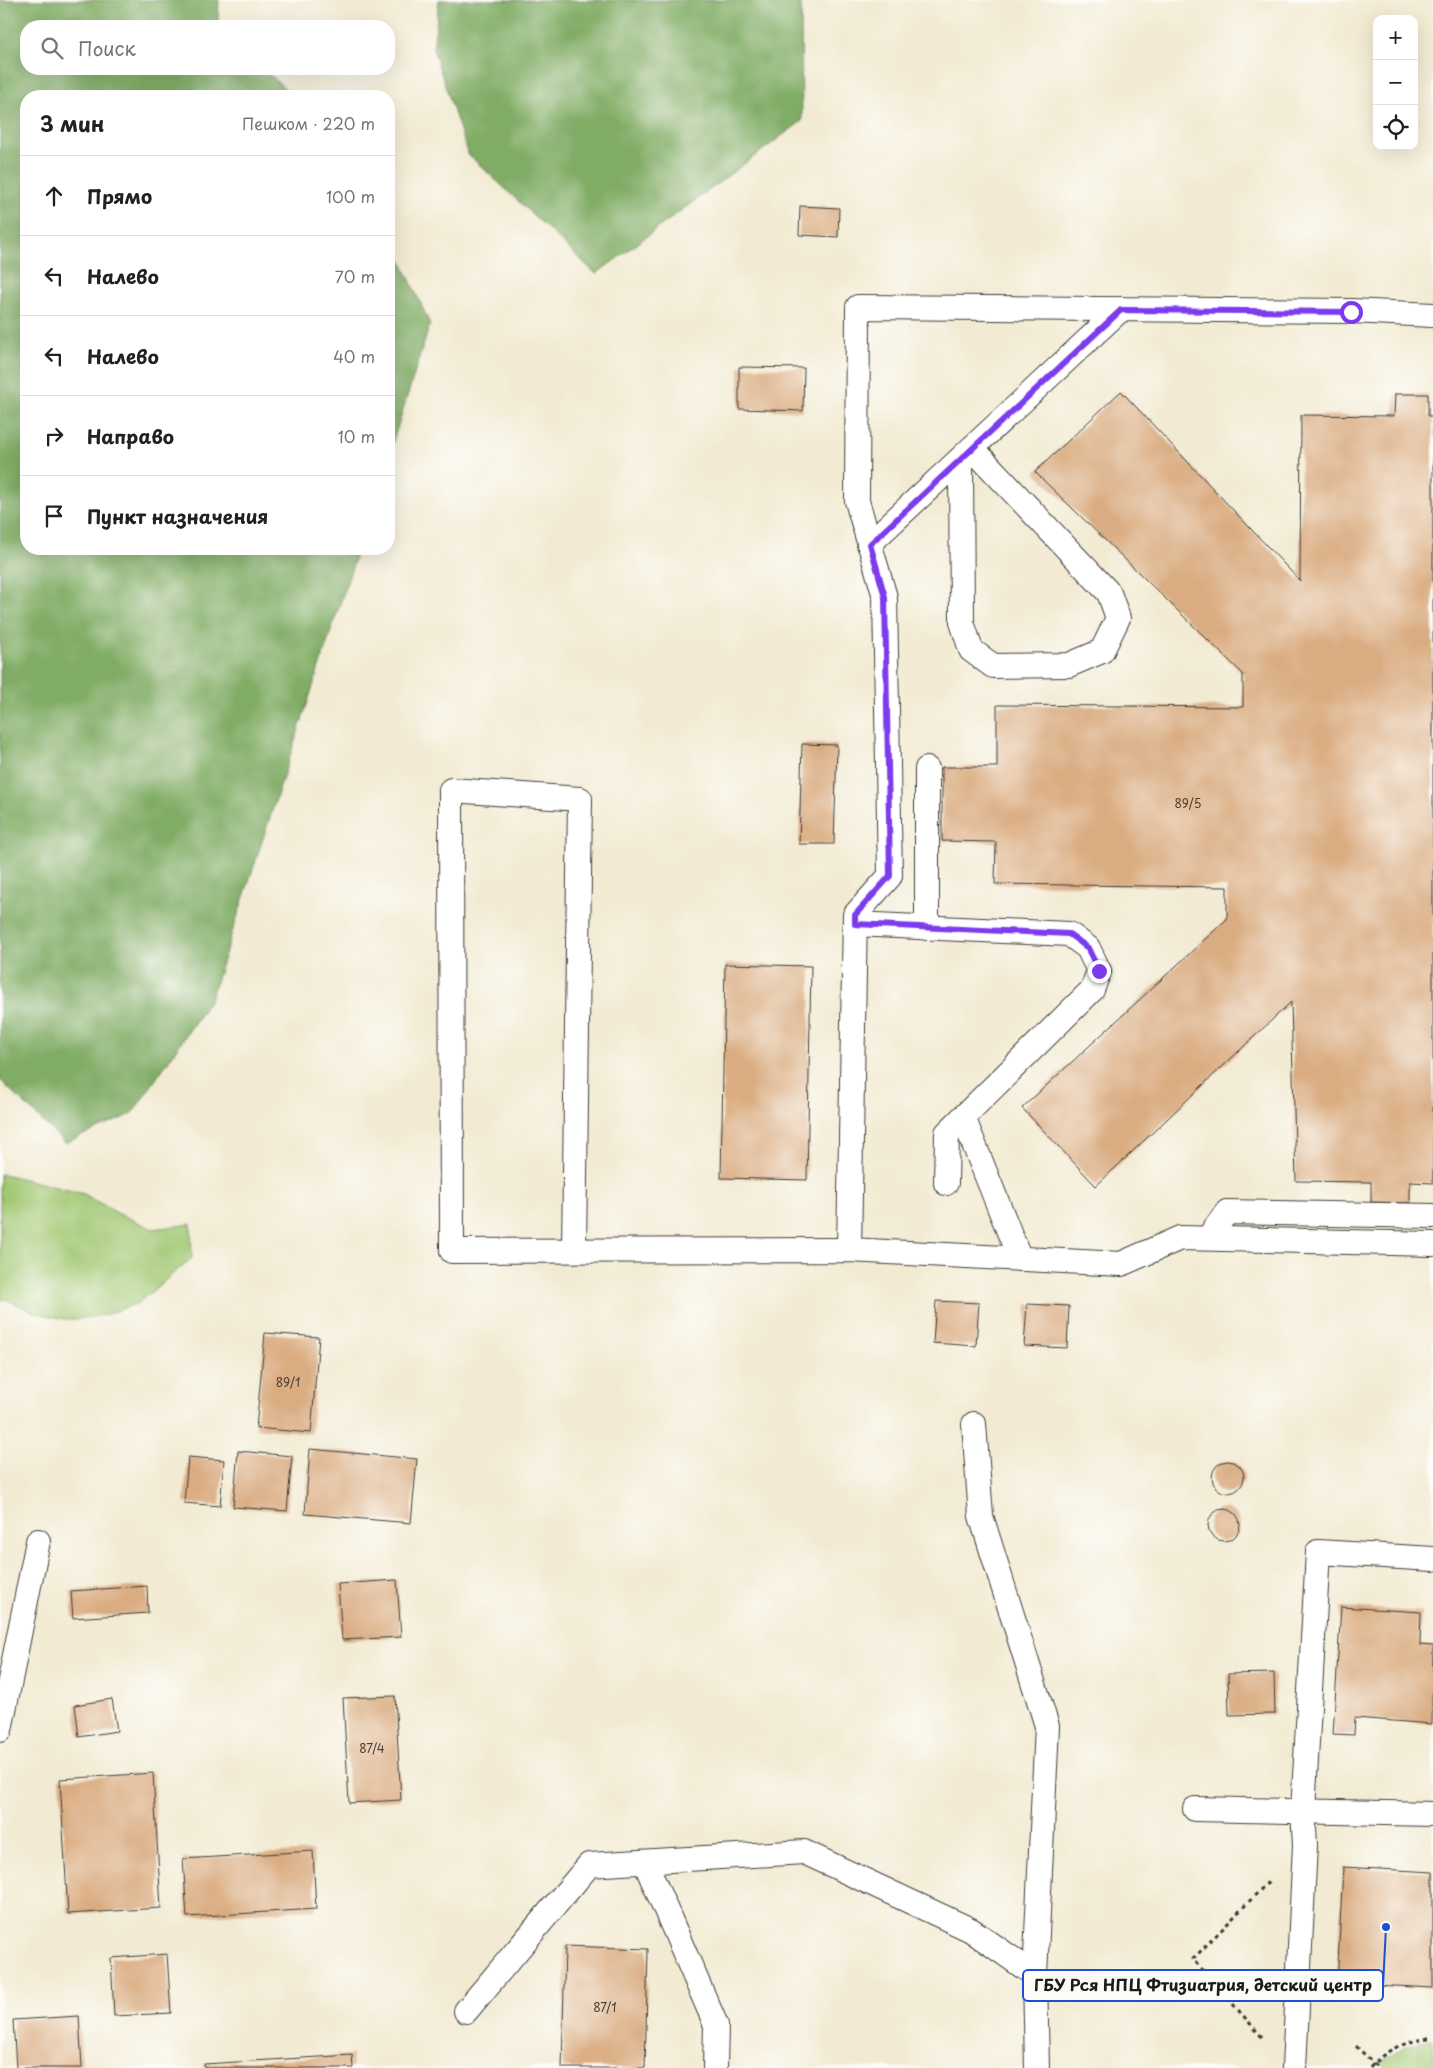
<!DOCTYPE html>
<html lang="ru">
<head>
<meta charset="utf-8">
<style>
	:root { --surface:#fff; --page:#f2f2f2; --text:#202124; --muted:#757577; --line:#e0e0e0 }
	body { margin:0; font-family:"Playpen Sans",sans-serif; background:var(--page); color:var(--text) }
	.controls { position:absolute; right:15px; top:15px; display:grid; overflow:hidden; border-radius:10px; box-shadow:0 5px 20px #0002 }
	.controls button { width:45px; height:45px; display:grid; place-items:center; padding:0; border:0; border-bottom:1px solid var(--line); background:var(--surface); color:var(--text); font:25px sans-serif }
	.stop { position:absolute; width:15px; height:15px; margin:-11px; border:4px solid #7c3aed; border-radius:50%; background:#fff }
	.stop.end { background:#7c3aed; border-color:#fff; box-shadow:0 1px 5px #0008 }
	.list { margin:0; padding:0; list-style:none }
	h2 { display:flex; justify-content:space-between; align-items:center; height:65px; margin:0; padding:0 20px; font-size:21px }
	h2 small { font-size:16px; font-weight:400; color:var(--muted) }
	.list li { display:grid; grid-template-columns:32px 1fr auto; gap:15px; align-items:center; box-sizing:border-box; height:80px; padding:0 20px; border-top:1px solid var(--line) }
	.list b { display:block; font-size:19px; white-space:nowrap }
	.list em { font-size:16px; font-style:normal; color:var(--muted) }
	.icon { flex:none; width:28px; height:28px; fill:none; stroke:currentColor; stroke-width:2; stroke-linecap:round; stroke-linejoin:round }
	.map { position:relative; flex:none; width:1433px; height:2068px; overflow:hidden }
	.search { position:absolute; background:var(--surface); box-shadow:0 5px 20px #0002; left:20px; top:20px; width:375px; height:55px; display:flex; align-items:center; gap:12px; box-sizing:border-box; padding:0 18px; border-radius:20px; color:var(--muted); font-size:19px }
	.panel { position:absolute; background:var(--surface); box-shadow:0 5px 20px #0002; left:20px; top:90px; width:375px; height:465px; border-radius:20px }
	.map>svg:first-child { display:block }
	.green { fill:#a1c873; stroke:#5e7248 }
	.forest { fill:#80ac65; stroke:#4e6440 }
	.building { fill:#daac81 }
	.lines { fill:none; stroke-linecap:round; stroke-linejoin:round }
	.service-casing { stroke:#3c3b37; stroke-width:26 }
	.path { stroke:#3c3b37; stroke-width:3; stroke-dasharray:4 4; stroke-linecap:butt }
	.service { stroke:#fff; stroke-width:24 }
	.route { stroke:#7c3aed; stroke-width:6 }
	.labels { text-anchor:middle; stroke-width:4; stroke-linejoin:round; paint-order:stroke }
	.number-label { font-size:12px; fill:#4c4035 }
	.leader { fill:none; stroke:#1d4ed8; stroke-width:2 }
	.callout-dot { fill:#1d4ed8; stroke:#fdfcf7; stroke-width:2 }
	.callout { fill:#fdfcf7; stroke:#1d4ed8; stroke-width:2 }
	.callout-label { font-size:16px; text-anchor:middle; font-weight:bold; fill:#1c1c1c }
</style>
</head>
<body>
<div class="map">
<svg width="1433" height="2068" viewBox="0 0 1433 2068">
	<rect width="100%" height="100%" fill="#fdfcf7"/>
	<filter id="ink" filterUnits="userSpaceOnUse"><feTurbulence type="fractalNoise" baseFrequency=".02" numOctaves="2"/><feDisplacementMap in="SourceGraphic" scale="10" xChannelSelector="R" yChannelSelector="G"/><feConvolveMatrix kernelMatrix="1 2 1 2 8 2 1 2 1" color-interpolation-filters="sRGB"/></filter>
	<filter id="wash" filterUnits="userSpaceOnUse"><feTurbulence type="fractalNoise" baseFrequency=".0096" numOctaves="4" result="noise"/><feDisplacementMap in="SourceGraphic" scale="20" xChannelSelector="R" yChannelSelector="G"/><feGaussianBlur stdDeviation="1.12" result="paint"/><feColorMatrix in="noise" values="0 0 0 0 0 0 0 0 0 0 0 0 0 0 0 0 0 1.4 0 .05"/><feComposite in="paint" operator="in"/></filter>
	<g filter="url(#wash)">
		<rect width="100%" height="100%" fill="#f2ead2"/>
		<!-- green -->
		<g class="green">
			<polygon points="0,1174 8,1175 84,1194 117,1213 153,1229 191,1224 192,1258 138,1303 105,1315 69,1320 36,1313 5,1299 0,1300"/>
			<polygon points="1433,2040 1433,2068 1385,2068 1380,2063 1406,2045"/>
		</g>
		<!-- forest -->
		<g class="forest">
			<polygon points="0,0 219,0 218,26 26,26 26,69 264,69 293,96 26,96 26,549 358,549 210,1000 132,1114 65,1143 0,1080"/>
			<polygon points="439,0 801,0 802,121 596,274 468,154 433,49"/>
			<polygon points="389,234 430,324 389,454"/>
		</g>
		<g id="blocks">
			<!-- building -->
			<g class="building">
				<polygon points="800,206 839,208 838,237 799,235"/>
				<polygon points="739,367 804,368 803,411 739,409"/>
				<polygon points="1121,391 1300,581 1301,415 1394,416 1395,394 1428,394 1428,416 1433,416 1433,1183 1410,1182 1410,1203 1371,1202 1371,1182 1296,1181 1291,1002 1096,1186 1022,1108 1227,919 1227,887 995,884 996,842 942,841 942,767 997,767 997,705 1243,707 1243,674 1035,472"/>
				<polygon points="802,744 837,745 834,844 799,844"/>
				<polygon points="725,964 811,966 807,1180 721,1178"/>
				<polygon points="936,1301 979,1303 976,1346 933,1343"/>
				<polygon points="1027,1304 1069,1306 1067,1348 1024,1346"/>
				<polygon points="265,1333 319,1337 311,1433 256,1428"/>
				<polygon points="310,1449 417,1459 411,1523 305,1514"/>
				<polygon points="238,1451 292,1456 287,1511 233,1507"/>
				<polygon points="188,1457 224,1460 220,1506 184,1503"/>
				<circle cx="1228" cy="1477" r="16"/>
				<circle cx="1224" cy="1525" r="16"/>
				<polygon points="397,1580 401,1637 342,1640 338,1584"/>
				<polygon points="147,1586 148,1613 73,1618 71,1591"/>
				<polygon points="1341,1607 1421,1612 1420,1645 1433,1646 1432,1724 1355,1718 1354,1735 1333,1734"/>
				<polygon points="1274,1673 1275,1714 1229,1715 1228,1674"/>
				<polygon points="395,1696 401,1800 349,1803 343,1698"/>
				<polygon points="112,1699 117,1731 79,1737 75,1705"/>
				<polygon points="153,1773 161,1908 68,1914 60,1779"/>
				<polygon points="313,1851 316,1909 187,1917 183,1859"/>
				<polygon points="1343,1867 1433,1872 1433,1988 1337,1983"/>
				<polygon points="565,1946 648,1949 645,2068 562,2068"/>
				<polygon points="167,1954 171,2013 114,2016 111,1958"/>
				<polygon points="79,2016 82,2068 16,2068 13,2020"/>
				<polygon points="352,2055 353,2068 205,2068 204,2064"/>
			</g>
		</g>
	</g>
	<g filter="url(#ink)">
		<use href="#blocks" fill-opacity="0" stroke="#3c3b37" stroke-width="1"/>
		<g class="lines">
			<!-- service casing -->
			<g class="service-casing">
				<g id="service">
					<polyline points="961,459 962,622 971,650 993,666 1069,665 1102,651 1118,618 1109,593 972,448"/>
					<polyline points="869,544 1121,309"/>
					<polyline points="927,769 927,928"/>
					<polyline points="855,924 1069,934 1088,948 1099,971 1092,990 947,1133 946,1183"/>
					<polyline points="963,1117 1020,1259"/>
					<polyline points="1208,1238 1227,1212 1433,1216"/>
					<polyline points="849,1250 855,915 890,876 885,597 857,501 858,307 1351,311 1433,315"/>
					<polyline points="574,1251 580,799 451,790 452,1251 849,1250 1121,1264 1180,1238 1433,1244"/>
					<polyline points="974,1424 981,1516 1047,1726 1035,1975 1037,2068"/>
					<polyline points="0,1730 38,1541"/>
					<polyline points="1195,1809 1433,1814"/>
					<polyline points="645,1862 716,2025 715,2068"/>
					<polyline points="466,2011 589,1865 804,1852 971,1930 1035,1975"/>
					<polyline points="1294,2068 1305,1845 1303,1811 1318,1552 1433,1559"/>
				</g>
			</g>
			<!-- path -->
			<g class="path">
				<polyline points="1262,2037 1193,1959 1269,1881"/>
				<polyline points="1356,2046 1378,2068"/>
				<path d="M1370,2068C1387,2047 1407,2042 1433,2037"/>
			</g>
			<!-- service -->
			<use href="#service" class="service"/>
		</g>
	</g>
	<g class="lines" filter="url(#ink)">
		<!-- route -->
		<polyline class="route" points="1099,971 1088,948 1069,934 855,924 855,915 890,876 885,597 870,544 1121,310 1351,312"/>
	</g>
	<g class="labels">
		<!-- number labels -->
		<g class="number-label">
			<text x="1188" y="808">89/5</text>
			<text x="288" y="1387">89/1</text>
			<text x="372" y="1753">87/4</text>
			<text x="605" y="2012">87/1</text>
		</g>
	</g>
	<!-- callouts -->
	<path class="leader" d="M1386 1927L1383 1986"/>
	<circle class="callout-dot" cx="1386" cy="1927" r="5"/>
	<rect class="callout" x="1023" y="1970" width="360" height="31" rx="5"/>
	<g class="callout-label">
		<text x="1203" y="1991">ГБУ Рся НПЦ Фтизиатрия, детский центр</text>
	</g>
</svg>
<div class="controls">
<button>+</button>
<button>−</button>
<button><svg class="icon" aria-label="locate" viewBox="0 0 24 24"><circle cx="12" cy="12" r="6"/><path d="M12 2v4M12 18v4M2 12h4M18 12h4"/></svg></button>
</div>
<div class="stop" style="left:1351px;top:312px"></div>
<div class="stop end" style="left:1099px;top:971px"></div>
<div class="search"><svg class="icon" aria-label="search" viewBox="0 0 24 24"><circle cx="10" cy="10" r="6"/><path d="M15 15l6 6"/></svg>Поиск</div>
<section class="panel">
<h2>3 мин<small>Пешком · 220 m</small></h2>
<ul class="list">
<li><svg class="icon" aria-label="ahead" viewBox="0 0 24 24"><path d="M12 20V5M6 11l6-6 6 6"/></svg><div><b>Прямо</b></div><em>100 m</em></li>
<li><svg class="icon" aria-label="left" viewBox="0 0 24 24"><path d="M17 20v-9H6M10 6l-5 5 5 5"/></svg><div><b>Налево</b></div><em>70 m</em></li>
<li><svg class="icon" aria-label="left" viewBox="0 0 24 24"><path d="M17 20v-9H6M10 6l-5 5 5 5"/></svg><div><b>Налево</b></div><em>40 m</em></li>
<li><svg class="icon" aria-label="right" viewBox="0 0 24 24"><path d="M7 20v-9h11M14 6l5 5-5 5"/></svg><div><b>Направо</b></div><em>10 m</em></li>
<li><svg class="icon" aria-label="arrive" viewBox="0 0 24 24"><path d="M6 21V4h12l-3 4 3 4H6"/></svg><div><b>Пункт назначения</b></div></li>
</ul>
</section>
</div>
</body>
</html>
